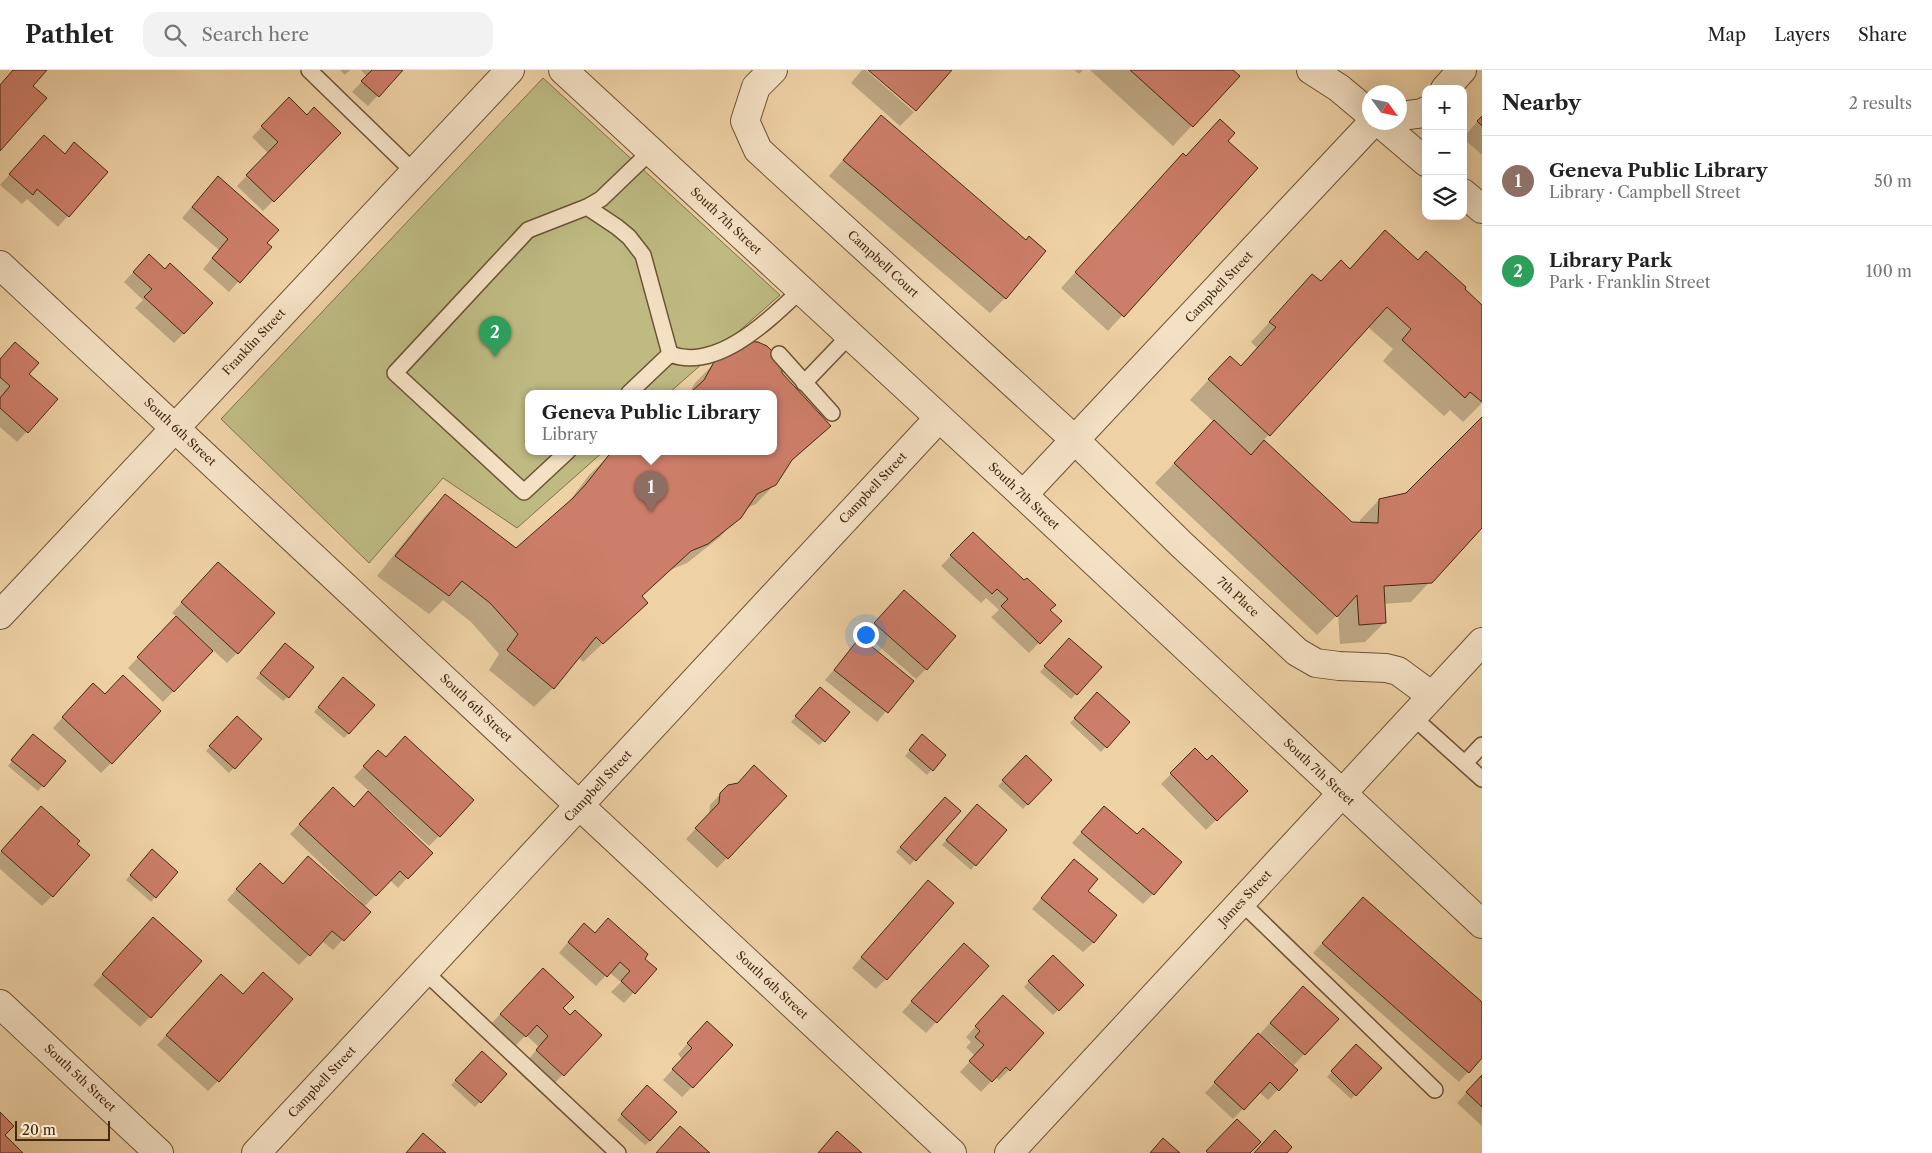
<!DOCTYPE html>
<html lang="en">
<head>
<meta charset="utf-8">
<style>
	:root { --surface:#fff; --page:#f2f2f2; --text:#222; --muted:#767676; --line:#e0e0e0; --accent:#8f2418 }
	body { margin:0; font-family:"Libre Caslon Text",serif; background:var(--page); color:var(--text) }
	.controls { position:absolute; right:15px; top:15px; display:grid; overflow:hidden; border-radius:10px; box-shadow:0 5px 20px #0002 }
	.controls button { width:45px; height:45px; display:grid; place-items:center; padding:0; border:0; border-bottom:1px solid var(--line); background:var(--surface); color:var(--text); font:25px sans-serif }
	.compass { position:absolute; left:1362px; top:15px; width:45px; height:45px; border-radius:50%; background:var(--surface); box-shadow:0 5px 20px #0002; rotate:123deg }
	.scale { position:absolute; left:15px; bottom:12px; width:95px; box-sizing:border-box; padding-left:5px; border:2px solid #442810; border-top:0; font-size:14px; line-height:18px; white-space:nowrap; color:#442810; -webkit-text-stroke:4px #f4e1c4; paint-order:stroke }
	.you { position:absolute; left:865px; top:564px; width:18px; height:18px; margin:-12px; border:4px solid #fff; border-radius:50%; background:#1a73e8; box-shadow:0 0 0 8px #1a73e833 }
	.badge { display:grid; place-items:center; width:32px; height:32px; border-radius:50%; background:var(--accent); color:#fff; font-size:16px; font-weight:700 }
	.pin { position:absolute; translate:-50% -41px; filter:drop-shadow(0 1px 2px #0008) }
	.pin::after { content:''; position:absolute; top:26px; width:18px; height:15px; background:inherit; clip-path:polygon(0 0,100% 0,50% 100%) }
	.popup { position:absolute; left:525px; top:320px; width:252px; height:65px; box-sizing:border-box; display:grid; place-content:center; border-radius:10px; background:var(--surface); filter:drop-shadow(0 1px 4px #0005); font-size:16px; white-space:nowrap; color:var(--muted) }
	.popup b { font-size:19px; color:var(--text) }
	.popup::after { content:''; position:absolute; left:50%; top:100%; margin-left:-10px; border:10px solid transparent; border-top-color:var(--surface) }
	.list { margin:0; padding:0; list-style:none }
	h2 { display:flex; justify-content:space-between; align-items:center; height:65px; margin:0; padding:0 20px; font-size:21px }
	h2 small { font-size:16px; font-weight:400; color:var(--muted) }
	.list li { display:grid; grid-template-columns:32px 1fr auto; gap:15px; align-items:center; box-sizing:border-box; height:90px; padding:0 20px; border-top:1px solid var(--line) }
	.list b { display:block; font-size:19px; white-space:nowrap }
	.list p { margin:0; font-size:16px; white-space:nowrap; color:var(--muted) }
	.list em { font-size:16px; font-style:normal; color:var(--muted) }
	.icon { flex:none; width:28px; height:28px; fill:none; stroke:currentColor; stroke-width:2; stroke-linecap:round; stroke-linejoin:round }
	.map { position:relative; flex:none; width:1482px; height:1083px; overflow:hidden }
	header { display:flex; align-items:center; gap:30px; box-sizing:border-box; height:70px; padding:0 25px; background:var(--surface); border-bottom:1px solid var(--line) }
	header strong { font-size:24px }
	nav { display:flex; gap:28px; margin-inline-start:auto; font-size:18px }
	.search { width:350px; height:45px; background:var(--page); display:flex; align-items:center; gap:12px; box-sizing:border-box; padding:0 18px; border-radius:15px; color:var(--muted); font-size:19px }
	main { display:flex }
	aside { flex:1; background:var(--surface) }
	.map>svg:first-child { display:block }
	.green { fill:#beba82; stroke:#817149 }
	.shadow { fill:#0003 }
	.building { fill:#cd7e6a; stroke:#442810 }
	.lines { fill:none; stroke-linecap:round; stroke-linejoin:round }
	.service-casing { stroke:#6e5235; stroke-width:18 }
	.minor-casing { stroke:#6e5235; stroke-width:30 }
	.service { stroke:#f4e1c4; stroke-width:15 }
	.minor { stroke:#f4e1c4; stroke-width:28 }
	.labels { text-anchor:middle; stroke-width:4.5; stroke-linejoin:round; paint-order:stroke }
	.street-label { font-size:12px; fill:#442810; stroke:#f4e1c4 }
</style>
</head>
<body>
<header>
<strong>Pathlet</strong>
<div class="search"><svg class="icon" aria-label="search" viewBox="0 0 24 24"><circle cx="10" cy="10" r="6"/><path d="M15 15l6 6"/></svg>Search here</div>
<nav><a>Map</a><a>Layers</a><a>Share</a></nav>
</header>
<main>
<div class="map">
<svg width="1482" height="1083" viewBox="0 0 1482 1083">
	<rect width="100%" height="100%" fill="#eed1a5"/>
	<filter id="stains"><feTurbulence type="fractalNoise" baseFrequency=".004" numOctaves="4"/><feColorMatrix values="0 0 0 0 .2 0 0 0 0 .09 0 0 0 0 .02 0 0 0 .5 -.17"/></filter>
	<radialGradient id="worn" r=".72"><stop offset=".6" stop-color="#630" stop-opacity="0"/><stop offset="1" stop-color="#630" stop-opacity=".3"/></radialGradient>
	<!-- green -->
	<polygon class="green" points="543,8 780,225 669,323 528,323 528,381 604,381 517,458 443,408 369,493 221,349"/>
	<!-- shadow -->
	<g class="shadow">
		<polygon points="340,0 350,0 345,5"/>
		<polygon points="361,0 401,0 368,36 352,22 367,6"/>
		<polygon points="862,0 866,0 914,42 900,56 851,13"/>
		<polygon points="1074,0 1083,0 1079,4"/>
		<polygon points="1090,0 1231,0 1238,6 1173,76"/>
		<polygon points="289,29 307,46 339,63 263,141 237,116 268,83 252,67"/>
		<polygon points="881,46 1005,228 990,243 829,106"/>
		<polygon points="1482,46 1482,85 1463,68"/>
		<polygon points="1226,71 1257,98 1108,261 1061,218 1183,84 1186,87"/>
		<polygon points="74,74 106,102 58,157 27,129 22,134 0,115 34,77 64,85"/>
		<polygon points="208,118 270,177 229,222 203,199 219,180 182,148"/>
		<polygon points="1385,161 1418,191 1463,219 1482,236 1482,333 1463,352 1450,340 1444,346 1383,291 1393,279 1368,257 1263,371 1351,453 1360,454 1360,450 1379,430 1407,424 1482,349 1482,456 1411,532 1383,534 1384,553 1365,572 1340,574 1338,544 1317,565 1155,413 1214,352 1190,330 1211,307 1240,296 1257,278 1251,272 1313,205 1320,212 1349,199"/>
		<polygon points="139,196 184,263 174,273 135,238 143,230 124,212"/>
		<polygon points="723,284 781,303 829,356 788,394 775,414 756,434 745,439 720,467 687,493 670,500 641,527 646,533 583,592 578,587 553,618 534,637 489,600 499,584 471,552 443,530 429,544 377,506 426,445 445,425 516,479 568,433 589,405 614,381 774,381 774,323 689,323 695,313"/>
		<polygon points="0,289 28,304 56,329 17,372 0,357"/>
		<polygon points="963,473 1060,551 1029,583 991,547 999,540 986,528 981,533 941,496"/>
		<polygon points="208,504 237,583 227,593 213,580 163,632 128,598 177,547 172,543"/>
		<polygon points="894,532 926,599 916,609 865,564"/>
		<polygon points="860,569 912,611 877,652 825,610"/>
		<polygon points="1065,575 1100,598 1071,629 1040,602"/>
		<polygon points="281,579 288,627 283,631 256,608"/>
		<polygon points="338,614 349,663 344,668 314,642"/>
		<polygon points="815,624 824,671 819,675 791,652"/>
		<polygon points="1097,624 1128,652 1101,682 1070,653"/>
		<polygon points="83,625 111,693 101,703 53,658"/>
		<polygon points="237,648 260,669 229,703 206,681"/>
		<polygon points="28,670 64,691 38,721 8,696"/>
		<polygon points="918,671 944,685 927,705 905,686"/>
		<polygon points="1195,680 1206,692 1246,721 1206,760 1161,714"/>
		<polygon points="1026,687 1050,710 1023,739 998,716"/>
		<polygon points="369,691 439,766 429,776 382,733 380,734 407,808 398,818 390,810 364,837 369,842 333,880 322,871 299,895 227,830 250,804 283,815 360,834 361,832 290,764 323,729 354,738 370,722 354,707"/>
		<polygon points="728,716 727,788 717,798 686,769 709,744 710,735"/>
		<polygon points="941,733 960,741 910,795 896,782"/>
		<polygon points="973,740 975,795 971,800 942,775"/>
		<polygon points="31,747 52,826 42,836 0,799 0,783"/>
		<polygon points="1094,748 1153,824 1143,834 1072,773"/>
		<polygon points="148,786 155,827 151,832 126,810"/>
		<polygon points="1074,791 1087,821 1094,872 1083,882 1032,839"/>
		<polygon points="918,822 886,909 876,919 852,898"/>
		<polygon points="1363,828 1482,934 1482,986 1459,1012 1313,883"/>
		<polygon points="143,859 150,947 140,957 93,915"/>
		<polygon points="594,864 643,889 655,899 624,933 611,922 621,912 609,902 596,916 559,883 574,865"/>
		<polygon points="954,885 987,896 926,963 902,942"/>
		<polygon points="1053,887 1082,915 1053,945 1024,917"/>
		<polygon points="533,910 570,946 600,965 553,1015 527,991 539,977 526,965 515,976 491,954"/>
		<polygon points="211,916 242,925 218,1011 208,1021 157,975"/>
		<polygon points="1293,928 1337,949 1294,995 1271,973 1269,975 1278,1020 1268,1030 1259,1022 1233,1049 1205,1023"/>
		<polygon points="993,937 1009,1000 999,1010 995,1007 981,1022 960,1002 975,986 966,977 971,972 966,967"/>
		<polygon points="697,963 692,1017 682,1027 663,1010 682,989 678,984"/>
		<polygon points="1356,976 1380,998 1351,1029 1327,1007"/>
		<polygon points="477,987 505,1004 475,1037 451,1015"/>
		<polygon points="1482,1005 1482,1056 1457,1033"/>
		<polygon points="643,1021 650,1071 645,1075 617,1050"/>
	</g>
	<!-- building -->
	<g class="building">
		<polygon points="13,0 47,0 33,16 47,28 0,81 0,15"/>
		<polygon points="372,0 403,0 379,27 361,11"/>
		<polygon points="868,0 952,0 916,41"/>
		<polygon points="1130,0 1233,0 1240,6 1193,57"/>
		<polygon points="289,27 307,45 314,37 341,63 274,132 246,105 278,72 261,56"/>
		<polygon points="881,45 1026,170 1029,166 1046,181 1006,229 843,90"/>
		<polygon points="1482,46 1482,56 1477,51"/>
		<polygon points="1220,49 1235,63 1228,71 1258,98 1124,247 1075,202 1183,83 1186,86"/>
		<polygon points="44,65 65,84 74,72 108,102 69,147 37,119 33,125 9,104"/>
		<polygon points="218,106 279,160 267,173 272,177 240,213 212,188 228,169 192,137"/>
		<polygon points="1385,160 1418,190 1426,181 1466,217 1465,219 1482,235 1482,332 1470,322 1465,328 1402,270 1411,259 1387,237 1270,366 1208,309 1230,286 1241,296 1276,257 1269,252 1312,204 1321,211 1341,190 1350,199"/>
		<polygon points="149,184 165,199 170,193 213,233 184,264 144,227 152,219 133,202"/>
		<polygon points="740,271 758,272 767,276 777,286 782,296 782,303 831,356 792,390 776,415 757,424 741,448 708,474 691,481 642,526 648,533 603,574 596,567 554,619 507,580 518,564 490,533 462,511 449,526 395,486 445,424 516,478 573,428 586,414 612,381 774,381 774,323 690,323 704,310 714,292 722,283"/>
		<polygon points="15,272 39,293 29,304 58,329 28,363 0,338 0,328 10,316 0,307 0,289"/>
		<polygon points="1482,347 1482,458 1432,513 1384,516 1386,553 1359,555 1357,525 1337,547 1174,393 1214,350 1251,385 1264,370 1352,452 1378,453 1379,429 1406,423"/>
		<polygon points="973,462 1024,510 1027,508 1056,535 1050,540 1062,551 1040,574 1001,536 1008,529 997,519 992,524 950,485"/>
		<polygon points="218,492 275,543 238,584 181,532"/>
		<polygon points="904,520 956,566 927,600 874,553"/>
		<polygon points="176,546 213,581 174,622 137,587"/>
		<polygon points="860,567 914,611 888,643 834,600"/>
		<polygon points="1069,568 1102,597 1077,625 1044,596"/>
		<polygon points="285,573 314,597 289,628 260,603"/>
		<polygon points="123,605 161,641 112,694 62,647 93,613 105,624"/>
		<polygon points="343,607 375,635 349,664 318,637"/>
		<polygon points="820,617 850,642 825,672 795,646"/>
		<polygon points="1097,622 1130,652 1107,678 1074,648"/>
		<polygon points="237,646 262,669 235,699 209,676"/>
		<polygon points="33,664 66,691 44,717 11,690"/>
		<polygon points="922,664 946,685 933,701 909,680"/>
		<polygon points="405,666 474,730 440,767 363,696 378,680 386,687"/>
		<polygon points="1195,678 1207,690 1212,685 1248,721 1217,751 1170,703"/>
		<polygon points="1026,685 1052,710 1028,735 1002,710"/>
		<polygon points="754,695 787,726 728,789 695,758 719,733 720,723 728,715 738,713"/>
		<polygon points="333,717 354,737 368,721 433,783 408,809 400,801 376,826 299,754"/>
		<polygon points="945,727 961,741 916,791 900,777"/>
		<polygon points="977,734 1007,760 976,796 946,770"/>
		<polygon points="41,736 80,771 77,774 90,785 53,827 1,781"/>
		<polygon points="1104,736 1137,764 1143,758 1182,792 1154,825 1081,762"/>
		<polygon points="152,779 178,802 156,828 130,805"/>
		<polygon points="308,786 371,842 344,871 332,861 310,886 236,819 260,793 283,814"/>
		<polygon points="1074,789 1098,809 1088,821 1117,845 1094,873 1041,828"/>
		<polygon points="928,810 954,833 887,910 861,887"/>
		<polygon points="1363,827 1482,932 1482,988 1469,1003 1322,873"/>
		<polygon points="153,847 202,891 151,948 102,904"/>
		<polygon points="608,848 648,884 645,889 657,899 635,924 621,911 630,901 620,892 607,907 568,872 584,853 595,863"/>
		<polygon points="964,873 989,896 937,953 911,931"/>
		<polygon points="1053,885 1084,915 1059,941 1028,911"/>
		<polygon points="543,898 574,927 563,938 570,945 575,940 602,965 564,1006 536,980 548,966 537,955 526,967 500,944"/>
		<polygon points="263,902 293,929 219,1012 166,965 221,904 243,924"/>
		<polygon points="1303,916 1339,949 1305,985 1270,953"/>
		<polygon points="1003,925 1044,963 1010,1001 1006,997 992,1012 969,991 984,975 975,967 980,961 975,956"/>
		<polygon points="707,951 733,975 693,1018 672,999 692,978 687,973"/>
		<polygon points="1258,963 1298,1000 1279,1021 1270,1012 1244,1040 1214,1012"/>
		<polygon points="1356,974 1382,998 1356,1026 1331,1001"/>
		<polygon points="482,981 507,1004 481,1033 455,1010"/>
		<polygon points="1482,1005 1482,1037 1466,1022"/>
		<polygon points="647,1015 677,1042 650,1071 621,1044"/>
		<polygon points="0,1042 14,1056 5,1065 23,1083 0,1083"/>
		<polygon points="1237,1049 1261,1072 1250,1083 1208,1083 1206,1081"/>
		<polygon points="680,1056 710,1083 656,1083"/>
		<polygon points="1275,1060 1292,1077 1287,1083 1254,1083"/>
		<polygon points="837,1061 862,1083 818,1083"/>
		<polygon points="423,1063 446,1083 406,1083"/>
		<polygon points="1163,1068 1180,1083 1150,1083"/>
	</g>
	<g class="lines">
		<!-- service casing -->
		<g class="service-casing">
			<g id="service">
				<polyline points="309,0 414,102"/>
				<path d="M587,137L617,157L629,167L643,185L670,284C717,302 769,250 801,220"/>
				<polyline points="779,284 832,343"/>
				<polyline points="804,313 850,265"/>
				<polyline points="629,323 670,284"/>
				<polyline points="568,381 524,422 395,303 528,160 587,137 601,129 651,81"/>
				<polyline points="1413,647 1482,709"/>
				<polyline points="1465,693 1482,675"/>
				<polyline points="1241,832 1435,1020"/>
				<polyline points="425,902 618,1083"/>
			</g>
		</g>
		<!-- minor casing -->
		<g class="minor-casing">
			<g id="minor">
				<polyline points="563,0 1023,425 1482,854"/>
				<polyline points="773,0 756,17 745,51 758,80 1075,370 1181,474 1297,582 1316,593 1339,596 1386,598 1398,601 1432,626"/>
				<polyline points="1311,0 1339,18 1370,44"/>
				<polyline points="1445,19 1462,0"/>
				<polyline points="1400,46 1424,43 1426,41"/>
				<polyline points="1379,52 1426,92"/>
				<polyline points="1463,123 1482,139"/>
				<polyline points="0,195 952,1083"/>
				<polyline points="1023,425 1373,52"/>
				<polyline points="0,545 510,0"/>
				<polyline points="0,934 159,1083"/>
				<polyline points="256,1083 939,348"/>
				<polyline points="1009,1083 1482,572"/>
			</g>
		</g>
		<!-- service -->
		<use href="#service" class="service"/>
		<!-- minor -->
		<use href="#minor" class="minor"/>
	</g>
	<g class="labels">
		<!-- street labels -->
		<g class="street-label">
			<text transform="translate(726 151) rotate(43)" y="4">South 7th Street</text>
			<text transform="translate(883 194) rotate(43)" y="4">Campbell Court</text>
			<text transform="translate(1219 217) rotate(-47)" y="4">Campbell Street</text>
			<text transform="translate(254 272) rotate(-47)" y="4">Franklin Street</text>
			<text transform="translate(180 362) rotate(43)" y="4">South 6th Street</text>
			<text transform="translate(873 418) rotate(-47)" y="4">Campbell Street</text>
			<text transform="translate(1024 426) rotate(43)" y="4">South 7th Street</text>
			<text transform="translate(1238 527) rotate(43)" y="4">7th Place</text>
			<text transform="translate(476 638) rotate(43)" y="4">South 6th Street</text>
			<text transform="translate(1319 702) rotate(43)" y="4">South 7th Street</text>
			<text transform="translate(598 716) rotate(-47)" y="4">Campbell Street</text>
			<text transform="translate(1245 828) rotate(-47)" y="4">James Street</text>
			<text transform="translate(772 915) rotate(43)" y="4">South 6th Street</text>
			<text transform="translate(80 1008) rotate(43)" y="4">South 5th Street</text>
			<text transform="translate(322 1012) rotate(-47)" y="4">Campbell Street</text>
		</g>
	</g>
	<rect width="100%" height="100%" filter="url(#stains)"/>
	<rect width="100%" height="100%" fill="url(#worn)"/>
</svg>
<div class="controls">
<button>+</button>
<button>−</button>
<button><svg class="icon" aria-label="layers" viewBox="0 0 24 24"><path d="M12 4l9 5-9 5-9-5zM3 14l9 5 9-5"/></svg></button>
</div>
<svg class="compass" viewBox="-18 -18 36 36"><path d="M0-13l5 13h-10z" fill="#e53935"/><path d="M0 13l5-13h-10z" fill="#767676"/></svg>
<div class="scale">20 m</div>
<div class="you"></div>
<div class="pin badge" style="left:651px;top:442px;background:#8d6e63">1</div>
<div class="popup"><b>Geneva Public Library</b>Library</div>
<div class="pin badge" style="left:495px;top:287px;background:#2e9e5b">2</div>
</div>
<aside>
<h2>Nearby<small>2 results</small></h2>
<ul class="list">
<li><span class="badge" style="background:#8d6e63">1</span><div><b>Geneva Public Library</b><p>Library · Campbell Street</p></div><em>50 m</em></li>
<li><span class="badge" style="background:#2e9e5b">2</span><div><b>Library Park</b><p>Park · Franklin Street</p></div><em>100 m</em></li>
</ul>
</aside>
</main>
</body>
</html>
